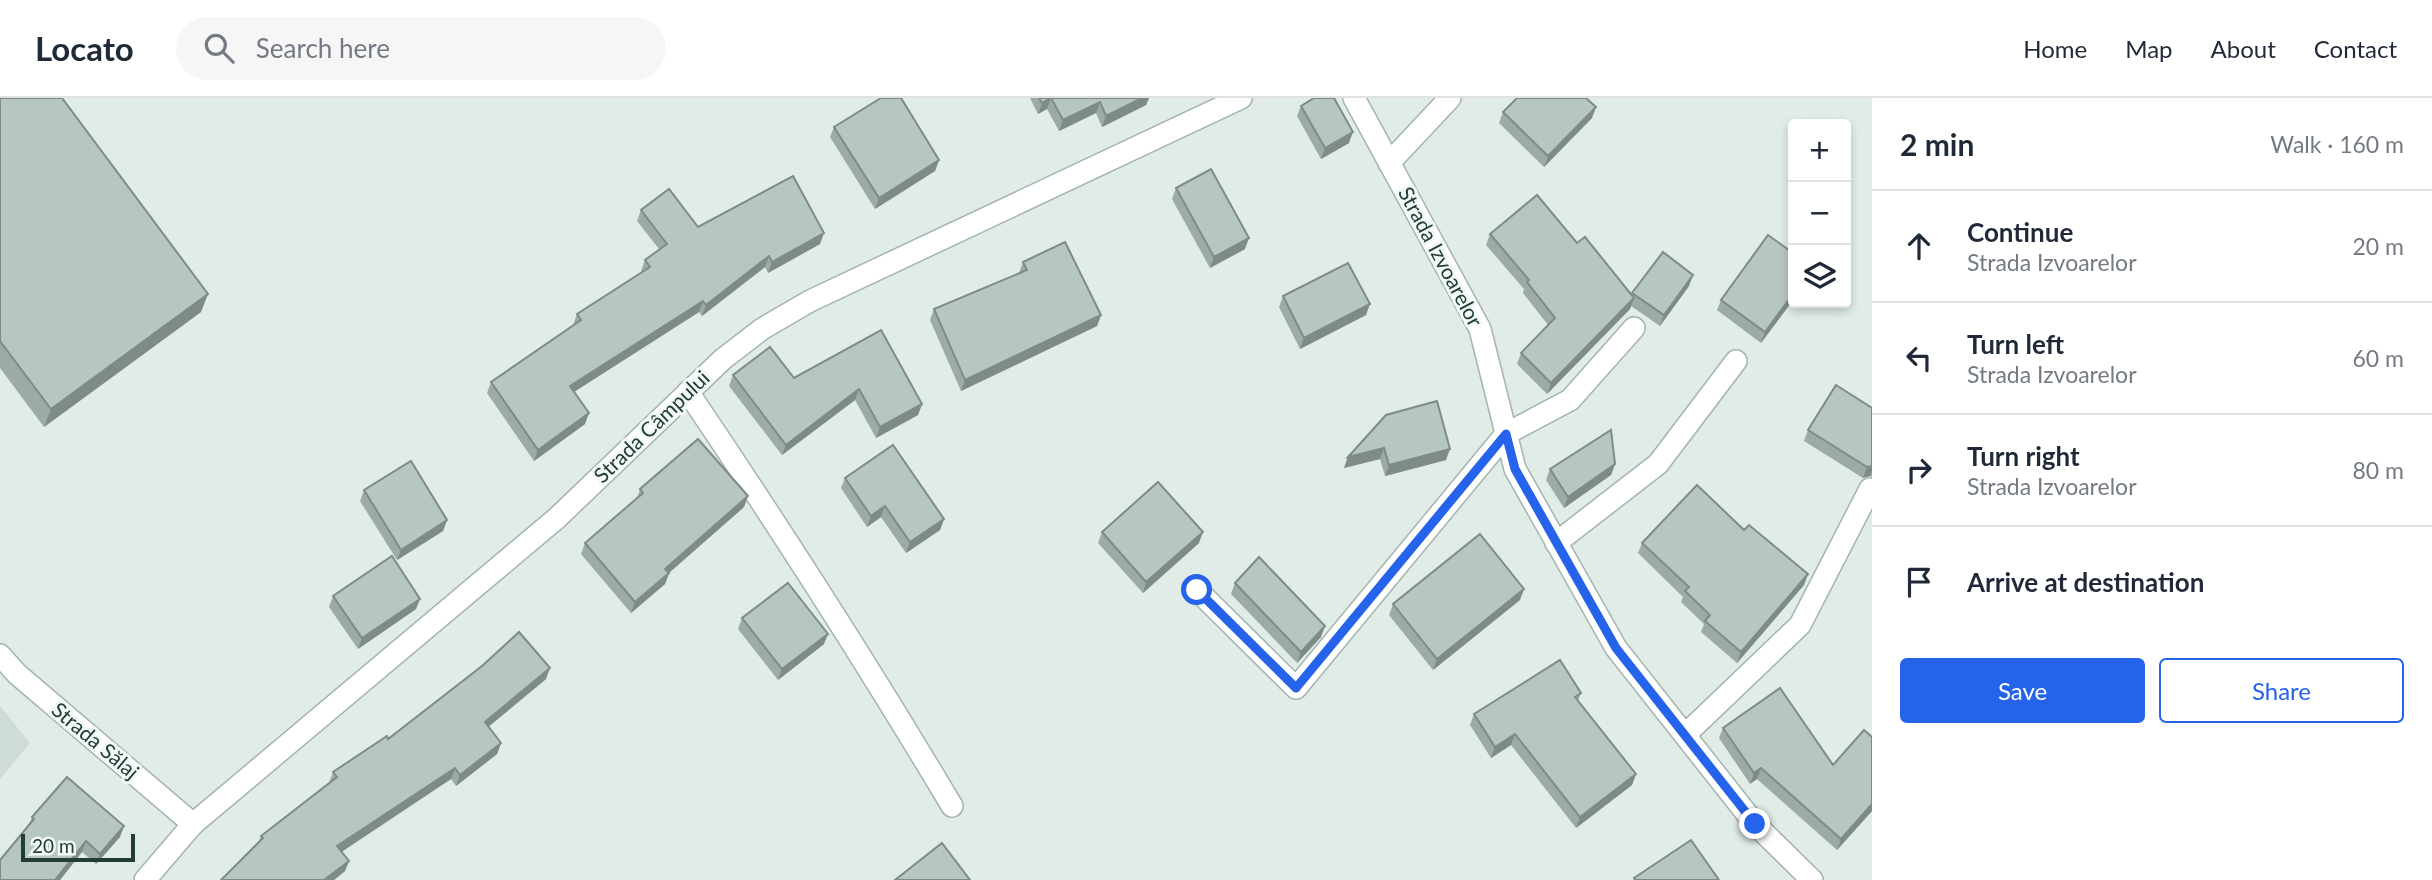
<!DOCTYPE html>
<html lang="en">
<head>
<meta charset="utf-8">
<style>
	:root { --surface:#fff; --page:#f6f6f7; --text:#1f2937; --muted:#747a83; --line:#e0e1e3; --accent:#2563eb }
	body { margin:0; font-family:Lato,sans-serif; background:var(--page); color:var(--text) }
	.controls { position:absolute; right:21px; top:21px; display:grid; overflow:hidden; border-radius:7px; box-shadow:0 4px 10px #0003 }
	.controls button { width:63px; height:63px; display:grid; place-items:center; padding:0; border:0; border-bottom:2px solid var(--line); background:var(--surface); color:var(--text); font:35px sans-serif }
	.scale { position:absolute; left:21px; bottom:18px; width:114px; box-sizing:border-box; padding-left:7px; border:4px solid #213d36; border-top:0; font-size:19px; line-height:24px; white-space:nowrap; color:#213d36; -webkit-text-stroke:5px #f2f8f5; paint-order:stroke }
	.stop { position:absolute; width:21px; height:21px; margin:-16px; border:5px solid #2563eb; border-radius:50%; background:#fff }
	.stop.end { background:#2563eb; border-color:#fff; box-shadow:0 2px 7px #0008 }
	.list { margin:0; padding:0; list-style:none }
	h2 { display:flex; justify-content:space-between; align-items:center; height:91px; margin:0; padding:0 28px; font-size:30px }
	h2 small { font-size:23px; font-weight:400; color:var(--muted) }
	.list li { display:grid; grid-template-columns:46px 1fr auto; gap:21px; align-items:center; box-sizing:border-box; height:112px; padding:0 28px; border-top:2px solid var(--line) }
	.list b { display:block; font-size:26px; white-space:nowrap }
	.list p { margin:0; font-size:23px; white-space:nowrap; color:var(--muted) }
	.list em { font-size:23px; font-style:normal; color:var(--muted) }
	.actions { display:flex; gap:14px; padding:21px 28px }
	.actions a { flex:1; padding:16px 0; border:2px solid var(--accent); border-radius:7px; text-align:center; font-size:24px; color:var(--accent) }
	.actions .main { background:var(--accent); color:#fff }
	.icon { flex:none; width:38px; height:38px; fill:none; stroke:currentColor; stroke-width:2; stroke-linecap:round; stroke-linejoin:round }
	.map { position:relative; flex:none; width:1872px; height:782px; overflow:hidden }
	header { display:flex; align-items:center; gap:42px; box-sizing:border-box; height:98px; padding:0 35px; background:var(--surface); border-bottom:2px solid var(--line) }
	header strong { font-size:33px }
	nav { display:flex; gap:38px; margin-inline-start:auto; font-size:24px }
	.search { width:490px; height:63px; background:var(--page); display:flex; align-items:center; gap:18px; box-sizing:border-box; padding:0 24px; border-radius:38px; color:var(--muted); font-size:26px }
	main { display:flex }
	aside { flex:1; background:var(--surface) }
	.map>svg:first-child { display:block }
	.built { fill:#cfdcd6 }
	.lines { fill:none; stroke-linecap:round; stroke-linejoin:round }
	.minor-casing { stroke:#a4b4ae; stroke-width:24 }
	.tertiary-casing { stroke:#a4b4ae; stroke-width:24 }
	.minor { stroke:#fff; stroke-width:21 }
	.tertiary { stroke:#fff; stroke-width:21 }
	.wall { fill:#9daba5 }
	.shaded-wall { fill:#7f8b86 }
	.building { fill:#b6c7c0; stroke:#7f8b86; stroke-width:2 }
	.route { stroke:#2563eb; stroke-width:9 }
	.labels { text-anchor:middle; stroke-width:6; stroke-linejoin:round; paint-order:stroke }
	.street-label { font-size:21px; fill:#213d36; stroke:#f2f8f5 }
</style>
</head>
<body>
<header>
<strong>Locato</strong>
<div class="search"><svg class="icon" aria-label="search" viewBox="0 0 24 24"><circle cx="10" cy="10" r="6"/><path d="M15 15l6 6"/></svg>Search here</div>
<nav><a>Home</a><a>Map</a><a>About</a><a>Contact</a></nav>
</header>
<main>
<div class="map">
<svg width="1872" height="782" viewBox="0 0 1872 782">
	<rect width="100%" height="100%" fill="#e1ece7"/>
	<!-- built -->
	<polygon class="built" points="0,608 30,645 0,681"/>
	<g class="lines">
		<!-- minor casing -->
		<g class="minor-casing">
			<g id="minor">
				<polyline points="1354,0 1480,231 1515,371 1616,550 1755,726 1812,782"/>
				<polyline points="1389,65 1450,0"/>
				<path d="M688,294C780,430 868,567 952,708"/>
				<polyline points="1556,445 1658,366 1736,263"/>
				<polyline points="1197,492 1296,590 1506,336 1570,302 1634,230"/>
				<polyline points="1685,637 1800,527 1870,391"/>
				<polyline points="193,726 557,420 723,261 762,231 810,203 1241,0"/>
			</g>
		</g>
		<!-- tertiary casing -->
		<g class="tertiary-casing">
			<polyline id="tertiary" points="0,557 17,576 193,726 145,782"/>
		</g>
		<!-- minor -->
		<use href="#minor" class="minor"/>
		<!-- tertiary -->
		<use href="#tertiary" class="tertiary"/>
	</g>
	<!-- wall -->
	<g class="wall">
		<polygon points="0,0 201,214 44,329 0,270"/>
		<polygon points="1030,0 1149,0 1146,7 1102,29 1096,15 1059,33 1047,11 1038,16"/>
		<polygon points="1301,8 1349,45 1321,61 1297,18"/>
		<polygon points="1503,14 1592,20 1544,69 1499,25"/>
		<polygon points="834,29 939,62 935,73 875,111 830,39"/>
		<polygon points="1176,90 1245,151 1210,170 1172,101"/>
		<polygon points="641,112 698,129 820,146 768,175 765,169 702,218 699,214 574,294 585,326 534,363 487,295 491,284 573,227 577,216 642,174 641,173 645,162 659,151 637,123"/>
		<polygon points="1490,136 1577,145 1632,197 1632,195 1689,188 1660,228 1631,208 1630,211 1547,296 1517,266 1521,255 1548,227 1523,195 1524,191 1486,147"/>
		<polygon points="1023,164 1101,217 1097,228 961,293 930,222 934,211 1019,175"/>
		<polygon points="1283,198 1366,217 1300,251 1279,209"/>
		<polygon points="1721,202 1793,202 1761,245 1717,212"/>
		<polygon points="881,232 922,306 918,317 876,340 855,302 782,357 729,288 733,277 794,280"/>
		<polygon points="1872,310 1872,379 1870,378 1863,380 1804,343 1808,332"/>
		<polygon points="1386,317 1446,362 1385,378 1380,361 1344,370 1348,359"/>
		<polygon points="1615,366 1611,377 1564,410 1546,382 1550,371"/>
		<polygon points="845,380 944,421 940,432 906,455 881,419 867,429 841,390"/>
		<polygon points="640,391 748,398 744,409 669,475 665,486 631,515 581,456 585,445 637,401"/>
		<polygon points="364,392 447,422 443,433 397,462 360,403"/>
		<polygon points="1102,434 1199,445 1143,495 1098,445"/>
		<polygon points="1642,445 1804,487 1737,565 1701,534 1704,526 1681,504 1683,499 1638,455"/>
		<polygon points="1235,485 1321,539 1297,565 1231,496"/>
		<polygon points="333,498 416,511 358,551 329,509"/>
		<polygon points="1520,502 1433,572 1389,517 1393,506"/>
		<polygon points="742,520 824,546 778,582 738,531"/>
		<polygon points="482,568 546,581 488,629 501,645 497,656 456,688 451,681 342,753 349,763 345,773 334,782 221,782 258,745 261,738 329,685 333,674 388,641"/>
		<polygon points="1581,595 1578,603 1636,676 1632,687 1576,730 1511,647 1491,660 1470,627 1474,616"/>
		<polygon points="1723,630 1833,667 1872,713 1837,752 1757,681 1750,686 1719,640"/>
		<polygon points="32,719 120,739 96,766 82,754 60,782 0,782 29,727"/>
	</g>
	<!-- shaded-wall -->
	<g class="shaded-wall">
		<polygon points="1051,0 1047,11 1038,16 1042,5"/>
		<polygon points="1142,0 1149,0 1146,7 1102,29 1106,18"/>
		<polygon points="1100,4 1096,15 1059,33 1063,22"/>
		<polygon points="1596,9 1592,20 1544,69 1548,58"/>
		<polygon points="1353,34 1349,45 1321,61 1325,50"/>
		<polygon points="939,62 935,73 875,111 879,100"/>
		<polygon points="824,135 820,146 768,175 772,164"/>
		<polygon points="1249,140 1245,151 1210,170 1214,159"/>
		<polygon points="769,158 765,169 702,218 706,207"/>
		<polygon points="1693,177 1689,188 1660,228 1664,217"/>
		<polygon points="208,196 201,214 44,329 51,311"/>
		<polygon points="1793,196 1793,202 1761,245 1765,234"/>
		<polygon points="1634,200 1630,211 1547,296 1551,285"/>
		<polygon points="703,203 699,214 566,299 570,288"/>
		<polygon points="1370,206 1366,217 1300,251 1304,240"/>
		<polygon points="1101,217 1097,228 961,293 965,282"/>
		<polygon points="859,291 855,302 782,357 786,347"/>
		<polygon points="922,306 918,317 876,340 880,329"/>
		<polygon points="589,315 585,326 534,363 538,352"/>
		<polygon points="1384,350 1380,361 1344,370 1348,359"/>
		<polygon points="1450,351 1446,362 1385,378 1389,367"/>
		<polygon points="1615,366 1611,377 1564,410 1568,399"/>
		<polygon points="1872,368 1872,373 1870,378 1863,380 1867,369"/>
		<polygon points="748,398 744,409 663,480 669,475 665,486 631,515 635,504 665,471"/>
		<polygon points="885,408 881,419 867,429 871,418"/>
		<polygon points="944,421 940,432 906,455 910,444"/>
		<polygon points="447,422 443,433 397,462 401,452"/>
		<polygon points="1203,434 1199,445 1143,495 1146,484"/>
		<polygon points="1808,476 1804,487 1737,565 1741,554"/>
		<polygon points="1524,491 1520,502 1433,572 1437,561"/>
		<polygon points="420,501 416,511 358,551 362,540"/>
		<polygon points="1325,528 1321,539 1297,565 1301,554"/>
		<polygon points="828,536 824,546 778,582 782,571"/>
		<polygon points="550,570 546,581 481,635 485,624"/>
		<polygon points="1515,636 1511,647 1491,660 1495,649"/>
		<polygon points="501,645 497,656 456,688 460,677"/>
		<polygon points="455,670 451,681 334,759 337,748"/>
		<polygon points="1761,670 1757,681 1750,686 1754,675"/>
		<polygon points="1636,676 1632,687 1576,730 1580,719"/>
		<polygon points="1872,706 1872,713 1837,752 1841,741"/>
		<polygon points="124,728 120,739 96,766 100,756"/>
		<polygon points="86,743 82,754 60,782 55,782"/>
		<polygon points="349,763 345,773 334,782 324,782"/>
	</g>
	<!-- building -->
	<g class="building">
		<polygon points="0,0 62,0 208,196 51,311 0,243"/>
		<polygon points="881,0 901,0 939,62 879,100 834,29"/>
		<polygon points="1039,0 1051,0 1042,5"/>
		<polygon points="1051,0 1142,0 1106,18 1100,4 1063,22"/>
		<polygon points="1314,0 1334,0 1353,34 1325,50 1301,8"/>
		<polygon points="1517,0 1586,0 1596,9 1548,58 1503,14"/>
		<polygon points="1211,71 1249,140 1214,159 1176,90"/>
		<polygon points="793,78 824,135 772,164 769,158 706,207 703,203 570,288 589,315 538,352 491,284 581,222 577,216 650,169 645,162 667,146 641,112 669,91 698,129"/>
		<polygon points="1537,97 1577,145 1585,139 1634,200 1551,285 1521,255 1555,220 1527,184 1529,182 1490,136"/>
		<polygon points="1768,137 1793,155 1793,196 1765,234 1721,202"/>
		<polygon points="1065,144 1101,217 965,282 934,211 1027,172 1023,164"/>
		<polygon points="1663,154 1693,177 1664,217 1632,195"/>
		<polygon points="1348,165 1370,206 1304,240 1283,198"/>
		<polygon points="881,232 922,306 880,329 859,291 786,347 733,277 770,249 794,280"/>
		<polygon points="1836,287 1872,310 1872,368 1867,369 1808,332"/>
		<polygon points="1437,303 1450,351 1389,367 1384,350 1348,359 1386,317"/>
		<polygon points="1611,332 1615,366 1568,399 1550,371"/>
		<polygon points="698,341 748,398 665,471 669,475 635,504 585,445 643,395 640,391"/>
		<polygon points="893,347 944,421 910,444 885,408 871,418 845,380"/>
		<polygon points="411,363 447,422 401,452 364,392"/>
		<polygon points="1158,384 1203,434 1146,484 1102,434"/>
		<polygon points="1697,387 1744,432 1749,427 1808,476 1741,554 1705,523 1710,517 1685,493 1689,489 1642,445"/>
		<polygon points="1480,436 1524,491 1437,561 1393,506"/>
		<polygon points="392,458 420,501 362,540 333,498"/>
		<polygon points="1259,459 1325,528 1301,554 1235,485"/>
		<polygon points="788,485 828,536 782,571 742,520"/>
		<polygon points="519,534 550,570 485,624 501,645 460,677 455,670 337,748 349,763 324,782 221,782 263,740 261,738 337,679 333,674 387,638 388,641 482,568"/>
		<polygon points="1560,562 1581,595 1575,599 1636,676 1580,719 1515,636 1495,649 1474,616"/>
		<polygon points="1780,590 1833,667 1864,632 1872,639 1872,706 1841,741 1761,670 1754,675 1723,630"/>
		<polygon points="67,679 124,728 100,756 86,743 55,782 0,782 0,762 34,721 32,719"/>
		<polygon points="1691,742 1719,782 1635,782 1634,780"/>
		<polygon points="942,745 970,782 895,782"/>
	</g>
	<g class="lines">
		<!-- route -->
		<polyline class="route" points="1197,492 1296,590 1506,336 1515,371 1616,550 1755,726"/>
	</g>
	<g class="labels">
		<!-- street labels -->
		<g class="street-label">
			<text transform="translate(1440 159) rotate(62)" y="7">Strada Izvoarelor</text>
			<text transform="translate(652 329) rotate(-44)" y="7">Strada Câmpului</text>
			<text transform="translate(95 643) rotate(40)" y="7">Strada Sălaj</text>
		</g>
	</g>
</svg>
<div class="controls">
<button>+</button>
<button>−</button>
<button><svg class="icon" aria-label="layers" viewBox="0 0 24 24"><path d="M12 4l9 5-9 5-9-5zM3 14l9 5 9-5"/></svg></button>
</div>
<div class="scale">20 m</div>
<div class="stop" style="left:1197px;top:492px"></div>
<div class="stop end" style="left:1755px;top:726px"></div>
</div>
<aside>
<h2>2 min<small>Walk · 160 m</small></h2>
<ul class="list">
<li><svg class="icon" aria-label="ahead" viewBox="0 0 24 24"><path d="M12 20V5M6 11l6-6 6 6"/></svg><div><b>Continue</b><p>Strada Izvoarelor</p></div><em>20 m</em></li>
<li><svg class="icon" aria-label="left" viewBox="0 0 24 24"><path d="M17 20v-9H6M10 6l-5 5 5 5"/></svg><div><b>Turn left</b><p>Strada Izvoarelor</p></div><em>60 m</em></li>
<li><svg class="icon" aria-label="right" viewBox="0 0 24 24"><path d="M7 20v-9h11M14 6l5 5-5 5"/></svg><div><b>Turn right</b><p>Strada Izvoarelor</p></div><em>80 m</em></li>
<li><svg class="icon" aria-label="arrive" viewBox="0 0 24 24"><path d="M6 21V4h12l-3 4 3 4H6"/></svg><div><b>Arrive at destination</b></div></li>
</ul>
<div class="actions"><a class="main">Save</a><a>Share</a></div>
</aside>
</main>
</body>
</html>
